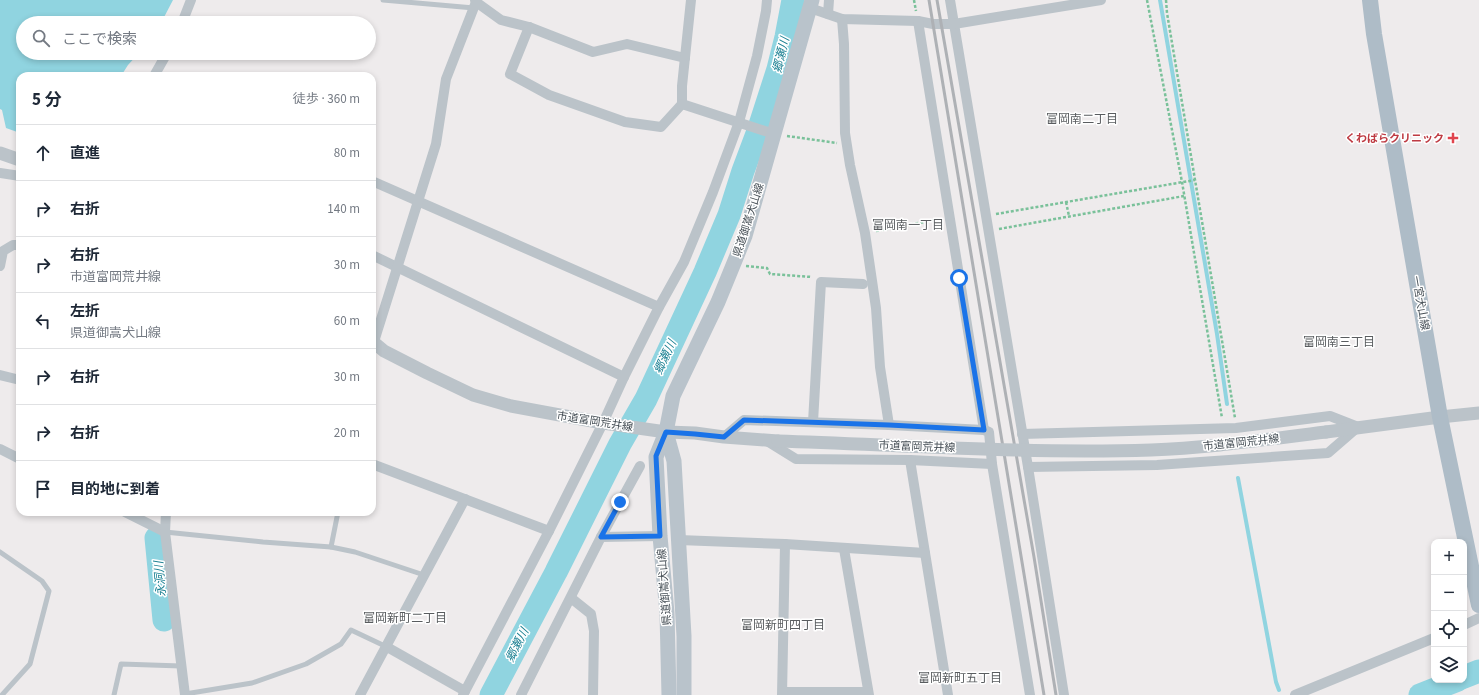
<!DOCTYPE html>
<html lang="ja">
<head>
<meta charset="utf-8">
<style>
	:root { --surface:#fff; --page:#f2f2f3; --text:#1f2937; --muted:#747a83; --line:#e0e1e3 }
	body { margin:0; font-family:"Source Sans 3","Noto Sans JP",sans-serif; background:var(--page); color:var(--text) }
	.controls { position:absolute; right:12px; bottom:12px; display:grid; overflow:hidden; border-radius:8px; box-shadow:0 2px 6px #0003 }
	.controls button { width:36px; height:36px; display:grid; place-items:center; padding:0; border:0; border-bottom:1px solid var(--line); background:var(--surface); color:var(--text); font:20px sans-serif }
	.stop { position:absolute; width:12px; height:12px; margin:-9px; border:3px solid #1a73e8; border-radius:50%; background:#fff }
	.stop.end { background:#1a73e8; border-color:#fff; box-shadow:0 1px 4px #0008 }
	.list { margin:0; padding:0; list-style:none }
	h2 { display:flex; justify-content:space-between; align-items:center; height:52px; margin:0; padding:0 16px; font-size:17px }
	h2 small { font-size:13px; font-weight:400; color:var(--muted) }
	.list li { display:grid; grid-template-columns:26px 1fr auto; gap:12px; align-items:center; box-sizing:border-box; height:56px; padding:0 16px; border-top:1px solid var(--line) }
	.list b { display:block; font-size:15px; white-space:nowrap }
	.list p { margin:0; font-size:13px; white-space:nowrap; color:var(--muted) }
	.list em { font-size:13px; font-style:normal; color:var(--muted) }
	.icon { flex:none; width:22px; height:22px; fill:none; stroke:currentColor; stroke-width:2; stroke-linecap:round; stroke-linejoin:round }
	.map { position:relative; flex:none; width:1479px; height:695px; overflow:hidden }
	.search { position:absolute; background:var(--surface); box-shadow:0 2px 6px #0003; left:16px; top:16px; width:360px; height:44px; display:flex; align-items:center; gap:10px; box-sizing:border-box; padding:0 14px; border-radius:22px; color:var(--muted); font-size:15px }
	.panel { position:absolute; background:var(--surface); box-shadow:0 2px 6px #0003; left:16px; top:72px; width:360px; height:444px; border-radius:12px }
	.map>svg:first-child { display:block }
	.water { fill:#90d4e0 }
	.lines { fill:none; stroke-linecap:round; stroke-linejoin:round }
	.stream { stroke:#90d4e0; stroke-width:4 }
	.river { stroke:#90d4e0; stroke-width:23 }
	.path { stroke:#7ac19a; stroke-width:2.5; stroke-dasharray:3 2; stroke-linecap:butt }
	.service { stroke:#bbc3c9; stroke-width:5 }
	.minor { stroke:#bbc3c9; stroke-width:10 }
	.tertiary { stroke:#bbc3c9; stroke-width:13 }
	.secondary { stroke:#b9c3cb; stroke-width:15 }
	.primary { stroke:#aebcc7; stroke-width:16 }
	.rail { stroke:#aeb1b5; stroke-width:3 }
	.tertiary-bridge { stroke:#bbc3c9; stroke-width:13 }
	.route { stroke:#1a73e8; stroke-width:5 }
	.health-dot { fill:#e0444e; stroke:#fff; stroke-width:1.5 }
	.labels { text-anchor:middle; stroke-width:3; stroke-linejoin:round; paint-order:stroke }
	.health-label { font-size:11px; font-weight:bold; fill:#be3a42; stroke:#fff; text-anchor:end }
	.street-label { font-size:11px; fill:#464f56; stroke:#fff }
	.water-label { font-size:12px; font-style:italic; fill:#1c8193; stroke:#fff }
	.neighbourhood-label { font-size:12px; fill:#595c5f; stroke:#fff }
</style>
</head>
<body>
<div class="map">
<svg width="1479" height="695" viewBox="0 0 1479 695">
	<rect width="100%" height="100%" fill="#eeebec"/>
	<!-- water -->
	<polygon class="water" points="0,0 173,0 161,23 23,23 23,53 139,53 128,65 121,76 20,76 20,133 6,128 2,110 0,109"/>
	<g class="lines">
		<!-- stream -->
		<g class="stream">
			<polyline points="1160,0 1217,334 1227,404"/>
			<polyline points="1238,478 1276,682 1279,690"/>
		</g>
		<!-- river -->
		<g class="river">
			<polyline points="156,538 164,620"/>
			<polyline points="1464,677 1479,671"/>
			<polyline points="491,695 556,572 620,444 646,399 705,272 729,215 743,171 758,131 778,69 786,37 793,0"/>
			<polyline points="1420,695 1458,680"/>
		</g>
		<!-- path -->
		<g class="path">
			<polyline points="914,0 916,11"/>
			<polyline points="1147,0 1182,182 1222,418"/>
			<polyline points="1166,0 1167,13 1235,418"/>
			<polyline points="787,136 837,143"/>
			<polyline points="1066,202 1069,216"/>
			<polyline points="996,214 1195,180"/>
			<polyline points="999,229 1184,196"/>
			<polyline points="876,231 940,219"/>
			<polyline points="746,266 767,268 770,274 812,277"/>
		</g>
		<!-- service -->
		<g class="service">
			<polyline points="383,0 474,8"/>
			<polyline points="165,532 263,542 331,547 355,552 424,575"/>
			<polyline points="331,547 338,512"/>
			<polyline points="0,552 42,581 49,591 30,664 2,695"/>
			<polyline points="185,694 252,683 306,664 341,644 351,630 387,647"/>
			<polyline points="114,695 121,664 181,666"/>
		</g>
		<!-- minor -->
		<g class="minor">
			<polyline points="475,0 476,2 501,20 529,27 593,52 627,44 685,58"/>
			<polyline points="950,0 1028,467 1064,695"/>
			<polyline points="810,8 842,19 918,21 933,24 954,24 1101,0"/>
			<polyline points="828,14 829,0"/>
			<polyline points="842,19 844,44 845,133 850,165 865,233 876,308 880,367 889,425"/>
			<polyline points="918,21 984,430"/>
			<polyline points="182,23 191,0"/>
			<polyline points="529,27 510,74 549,95 625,122 661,127 682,104 682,86 691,0"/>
			<polyline points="154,76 167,53"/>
			<polyline points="682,104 774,134"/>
			<polyline points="0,173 20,176"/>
			<polyline points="372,181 659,307"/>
			<polyline points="372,255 624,377"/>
			<polyline points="0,266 3,251 13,245 20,245"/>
			<polyline points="372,348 436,144 446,79 476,2"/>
			<polyline points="0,375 20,380"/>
			<polyline points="813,422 821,282 863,284"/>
			<polyline points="1022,434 1236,428 1330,416 1358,427 1328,453 1157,465 1028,467"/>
			<polyline points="724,437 744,420 889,425 984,430 989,432 992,464 1030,695"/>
			<polyline points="767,441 796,459 910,460 992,464"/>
			<polyline points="0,449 20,459"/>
			<polyline points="910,460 948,695"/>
			<polyline points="372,464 549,531"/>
			<polyline points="125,512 165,532"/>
			<polyline points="166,512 165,532 185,695"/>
			<polyline points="601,537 640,466"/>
			<polyline points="679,540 785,544 925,553"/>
			<polyline points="844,549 869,695"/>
			<polyline points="571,598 591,614 594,631 593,695"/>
			<polyline points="1464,625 1479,618"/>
			<polyline points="387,647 465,691"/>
			<polyline points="783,692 868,692"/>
			<polyline points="360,695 465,499"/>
			<polyline points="463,695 549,531 603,423 624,377 659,307 684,262 713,192 739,122 757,56 766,11 767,0"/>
			<polyline points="521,695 601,537 660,536"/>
			<polyline points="782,695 785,544"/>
			<polyline points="1295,695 1434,638"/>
		</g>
		<!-- tertiary -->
		<g class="tertiary">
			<polyline points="0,153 20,160"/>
			<polyline points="372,341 384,351 427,373 473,395 511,406 603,423 666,432 695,433 724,437 778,441"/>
			<polyline points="1326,432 1440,417 1479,413"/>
		</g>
		<!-- secondary -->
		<g class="secondary">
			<polyline points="666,432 674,461 684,636 684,695"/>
			<polyline points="669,695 667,613 660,536 656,457 666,432 673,396 718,302 745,236 812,0"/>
		</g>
		<!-- primary -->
		<polyline class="primary" points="1370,0 1374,34 1440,417 1479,605"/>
		<!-- rail -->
		<g class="rail">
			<polyline points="929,0 1044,695"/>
			<polyline points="937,0 1034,557 1056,695"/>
		</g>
		<!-- tertiary-bridge -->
		<path class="tertiary-bridge" d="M778,441C902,445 1027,454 1151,450C1209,448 1268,439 1326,432"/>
	</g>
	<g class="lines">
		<!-- route -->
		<polyline class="route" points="620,502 601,537 660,536 656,456 666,432 695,434 724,437 744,420 889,425 984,430 959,278"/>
	</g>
	<!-- markers -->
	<path class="health-dot" d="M1451 132h4v4h4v4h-4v4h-4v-4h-4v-4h4z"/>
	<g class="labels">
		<!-- health labels -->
		<g class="health-label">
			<text x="1444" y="142">くわばらクリニック</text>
		</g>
		<!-- street labels -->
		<g class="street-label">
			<text transform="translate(748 220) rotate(-72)" y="4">県道御嵩犬山線</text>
			<text transform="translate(1421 303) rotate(80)" y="4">一宮犬山線</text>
			<text transform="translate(595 421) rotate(9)" y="4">市道富岡荒井線</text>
			<text transform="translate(1241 442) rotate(-6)" y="4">市道富岡荒井線</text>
			<text transform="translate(917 446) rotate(2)" y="4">市道富岡荒井線</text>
			<text transform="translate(664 587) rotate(-94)" y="4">県道御嵩犬山線</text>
		</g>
		<!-- water labels -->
		<g class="water-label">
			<text transform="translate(781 55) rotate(-77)" y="4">郷瀬川</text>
			<text transform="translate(665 357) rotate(-65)" y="4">郷瀬川</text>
			<text transform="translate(160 579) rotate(-95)" y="4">永洞川</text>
			<text transform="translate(517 645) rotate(-63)" y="4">郷瀬川</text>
		</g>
		<!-- neighbourhood labels -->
		<g class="neighbourhood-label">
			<text x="1082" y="123">富岡南二丁目</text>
			<text x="908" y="229">富岡南一丁目</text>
			<text x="1339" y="346">富岡南三丁目</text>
			<text x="405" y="622">富岡新町二丁目</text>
			<text x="783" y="629">富岡新町四丁目</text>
			<text x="960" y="682">富岡新町五丁目</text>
		</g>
	</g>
</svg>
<div class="controls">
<button>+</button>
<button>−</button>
<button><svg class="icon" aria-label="locate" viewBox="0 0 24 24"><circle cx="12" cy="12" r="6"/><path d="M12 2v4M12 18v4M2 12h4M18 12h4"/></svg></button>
<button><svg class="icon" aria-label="layers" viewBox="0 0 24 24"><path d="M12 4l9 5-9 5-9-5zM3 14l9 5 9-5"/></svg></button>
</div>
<div class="stop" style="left:959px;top:278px"></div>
<div class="stop end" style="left:620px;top:502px"></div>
<div class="search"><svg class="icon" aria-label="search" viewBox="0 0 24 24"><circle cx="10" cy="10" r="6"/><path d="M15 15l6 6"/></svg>ここで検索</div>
<section class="panel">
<h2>5 分<small>徒歩 · 360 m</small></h2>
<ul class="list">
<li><svg class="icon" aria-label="ahead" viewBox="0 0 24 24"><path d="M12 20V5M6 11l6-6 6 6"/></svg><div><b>直進</b></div><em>80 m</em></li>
<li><svg class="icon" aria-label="right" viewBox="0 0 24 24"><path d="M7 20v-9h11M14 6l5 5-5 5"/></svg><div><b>右折</b></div><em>140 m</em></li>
<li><svg class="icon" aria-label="right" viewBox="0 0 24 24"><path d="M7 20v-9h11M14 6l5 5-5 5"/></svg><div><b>右折</b><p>市道富岡荒井線</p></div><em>30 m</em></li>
<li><svg class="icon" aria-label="left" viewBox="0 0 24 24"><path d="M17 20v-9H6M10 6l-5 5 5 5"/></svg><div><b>左折</b><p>県道御嵩犬山線</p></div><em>60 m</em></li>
<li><svg class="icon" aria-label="right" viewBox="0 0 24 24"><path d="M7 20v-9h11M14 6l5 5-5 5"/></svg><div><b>右折</b></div><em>30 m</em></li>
<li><svg class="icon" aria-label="right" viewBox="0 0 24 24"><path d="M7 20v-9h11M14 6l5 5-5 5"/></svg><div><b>右折</b></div><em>20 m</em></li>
<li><svg class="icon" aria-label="arrive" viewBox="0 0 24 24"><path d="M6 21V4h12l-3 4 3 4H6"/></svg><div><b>目的地に到着</b></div></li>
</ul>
</section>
</div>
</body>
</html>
